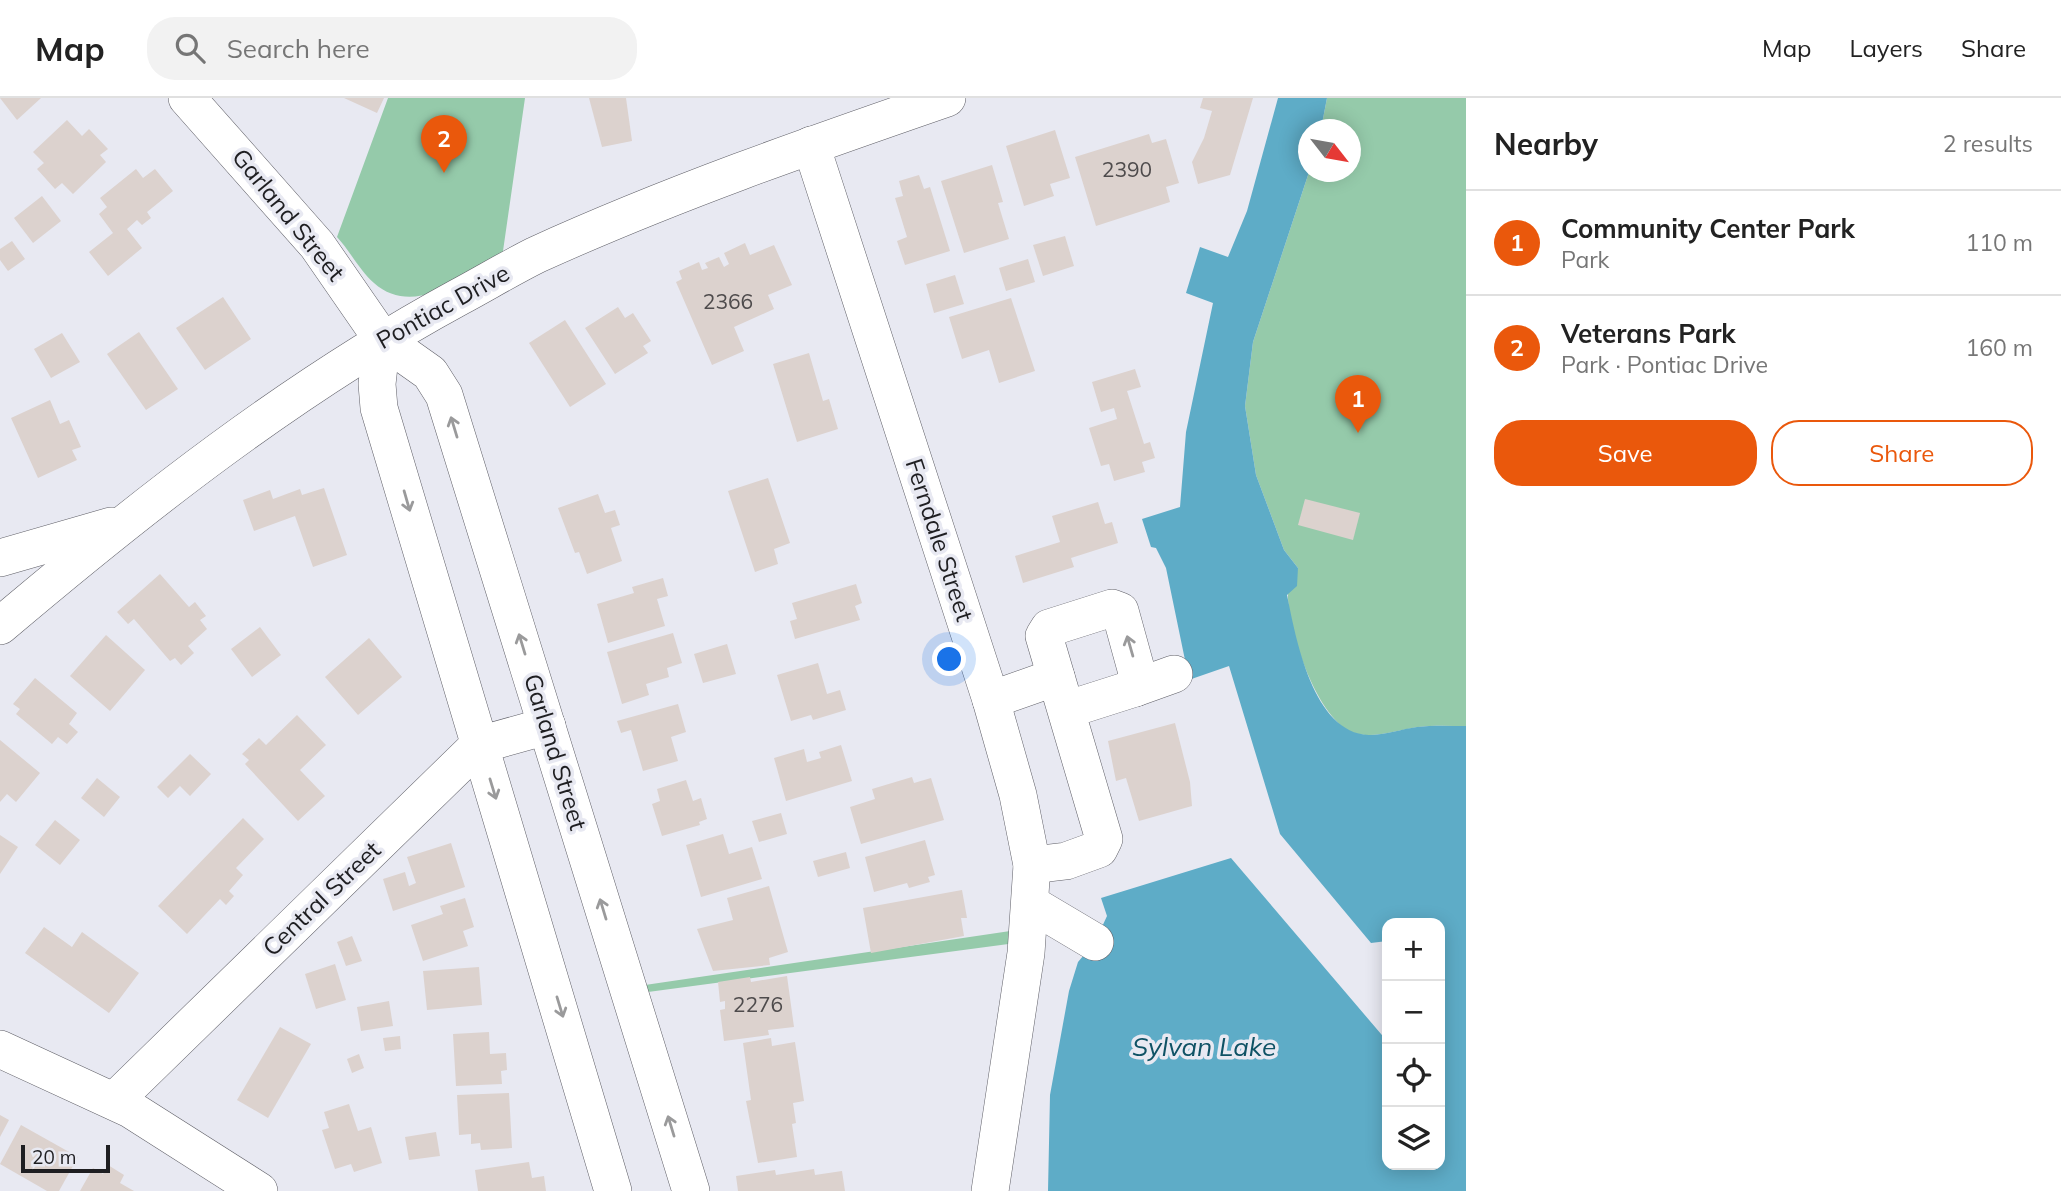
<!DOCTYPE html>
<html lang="en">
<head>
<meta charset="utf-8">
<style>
	:root { --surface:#fff; --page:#f2f2f2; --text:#222; --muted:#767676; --line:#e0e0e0; --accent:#ea580c }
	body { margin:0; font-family:Mulish,sans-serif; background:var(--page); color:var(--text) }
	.controls { position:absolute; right:21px; bottom:21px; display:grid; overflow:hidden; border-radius:14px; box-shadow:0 4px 18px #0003 }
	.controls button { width:63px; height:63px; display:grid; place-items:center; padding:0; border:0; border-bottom:2px solid var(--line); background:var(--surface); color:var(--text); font:35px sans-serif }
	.compass { position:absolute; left:1298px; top:21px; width:63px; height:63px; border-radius:50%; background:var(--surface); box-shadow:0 4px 18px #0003; rotate:121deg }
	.scale { position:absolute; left:21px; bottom:18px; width:89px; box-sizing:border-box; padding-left:7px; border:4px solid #1e1e21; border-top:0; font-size:19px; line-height:24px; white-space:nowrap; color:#1e1e21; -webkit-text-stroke:5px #e8e9f2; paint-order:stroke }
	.you { position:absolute; left:950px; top:562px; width:24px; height:24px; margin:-18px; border:5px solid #fff; border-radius:50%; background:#1a73e8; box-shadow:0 0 0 10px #1a73e833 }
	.badge { display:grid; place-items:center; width:46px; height:46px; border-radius:50%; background:var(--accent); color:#fff; font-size:23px; font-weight:700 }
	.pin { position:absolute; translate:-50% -58px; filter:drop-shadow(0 2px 4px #0008) }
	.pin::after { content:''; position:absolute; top:37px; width:24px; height:21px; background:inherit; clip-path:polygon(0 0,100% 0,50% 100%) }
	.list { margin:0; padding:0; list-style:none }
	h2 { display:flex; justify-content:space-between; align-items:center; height:91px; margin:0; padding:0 28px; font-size:30px }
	h2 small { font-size:23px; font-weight:400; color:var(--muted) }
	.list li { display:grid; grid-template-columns:46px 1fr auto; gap:21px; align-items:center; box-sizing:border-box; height:105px; padding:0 28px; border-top:2px solid var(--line) }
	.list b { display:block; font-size:26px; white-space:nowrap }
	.list p { margin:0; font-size:23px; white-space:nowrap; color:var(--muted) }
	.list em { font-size:23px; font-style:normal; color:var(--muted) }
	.actions { display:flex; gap:14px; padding:21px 28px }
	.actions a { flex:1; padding:16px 0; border:2px solid var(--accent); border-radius:28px; text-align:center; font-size:24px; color:var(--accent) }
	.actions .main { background:var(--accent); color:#fff }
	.icon { flex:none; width:38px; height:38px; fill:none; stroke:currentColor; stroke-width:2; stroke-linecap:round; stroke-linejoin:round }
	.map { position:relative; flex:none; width:1466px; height:1093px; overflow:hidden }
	header { display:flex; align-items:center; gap:42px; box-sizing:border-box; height:98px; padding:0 35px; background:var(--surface); border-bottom:2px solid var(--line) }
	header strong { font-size:33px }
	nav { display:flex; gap:38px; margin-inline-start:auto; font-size:24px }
	.search { width:490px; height:63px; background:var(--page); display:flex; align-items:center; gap:18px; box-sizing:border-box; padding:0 24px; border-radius:28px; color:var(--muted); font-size:26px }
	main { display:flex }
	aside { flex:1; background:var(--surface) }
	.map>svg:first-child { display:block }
	.park { fill:#95caaa }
	.water { fill:#5eacc7 }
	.building { fill:#dcd2ce }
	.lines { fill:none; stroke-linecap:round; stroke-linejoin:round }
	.minor-casing { stroke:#5f5f67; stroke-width:38 }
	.minor { stroke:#fff; stroke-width:37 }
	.oneway { stroke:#9a9a9b }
	.labels { text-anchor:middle; stroke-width:7; stroke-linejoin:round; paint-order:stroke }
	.number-label { font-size:21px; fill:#4e4b4c }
	.street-label { font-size:24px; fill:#1e1e21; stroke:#e8e9f2 }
	.water-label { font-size:26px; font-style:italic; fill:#0f5265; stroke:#e8e9f2 }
</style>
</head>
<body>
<header>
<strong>Map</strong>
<div class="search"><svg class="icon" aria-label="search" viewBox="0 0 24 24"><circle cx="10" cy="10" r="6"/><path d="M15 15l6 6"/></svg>Search here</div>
<nav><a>Map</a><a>Layers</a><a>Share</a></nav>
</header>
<main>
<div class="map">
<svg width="1466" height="1093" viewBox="0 0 1466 1093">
	<rect width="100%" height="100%" fill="#e8e9f2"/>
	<!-- park -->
	<g class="park">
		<path d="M388,0H525L502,160C466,179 413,220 374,185C360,173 350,153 337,139Z"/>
		<path d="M1327,0H1466V628C1450,628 1434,627 1418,629C1397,632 1375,641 1354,635C1318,623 1289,535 1288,500C1287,491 1295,478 1298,470L1284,452L1256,377L1245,308L1253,244L1309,74H1350V32L1321,31Z"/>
		<polygon points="1017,832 1016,845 648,894 645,887"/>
	</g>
	<!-- water -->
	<path class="water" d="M1278,0H1327L1321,31L1308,32L1309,74L1253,244L1245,308L1256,377L1284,452L1298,470L1297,488L1287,497C1296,541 1313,635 1369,637C1385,637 1402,631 1417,629C1433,627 1450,628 1466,628V1093H1048L1050,997L1069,893L1078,864L1095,844L1107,818L1101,800L1231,760L1387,943V1067H1440V825H1387V843L1371,845L1280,736L1229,568L1177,586L1185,562L1166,470L1156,450L1151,449L1142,421L1180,409L1186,334L1213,205L1186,195L1200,149L1228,159L1247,113Z"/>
	<!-- building -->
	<g class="building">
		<polygon points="0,0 41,0 17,22"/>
		<polygon points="344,0 384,0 377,15"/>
		<polygon points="589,0 626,0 632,43 602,49"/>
		<polygon points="1203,0 1253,0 1230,77 1198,86 1192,64 1204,40 1212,13 1200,10"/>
		<polygon points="67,22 82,38 89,31 108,51 100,57 106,64 73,96 62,85 55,91 37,71 44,65 33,54"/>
		<polygon points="1055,32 1070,80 1050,86 1054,98 1024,108 1006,48"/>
		<polygon points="1149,36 1152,45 1166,41 1179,85 1166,89 1170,104 1096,128 1075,59"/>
		<polygon points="992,67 1003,104 998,105 1009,141 964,155 941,83"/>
		<polygon points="136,71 143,80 155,71 173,93 147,114 151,120 142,127 137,122 127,131 142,150 108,178 89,154 113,135 99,116 107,109 100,100"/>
		<polygon points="919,77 924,91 930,89 950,153 905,167 897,143 907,139 895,100 903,98 899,83"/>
		<polygon points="42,98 61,123 33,145 14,120"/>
		<polygon points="1065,138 1074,168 1043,178 1033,147"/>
		<polygon points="12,143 25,161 8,173 0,162 0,151"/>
		<polygon points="745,145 750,157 774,147 792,187 768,197 774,211 734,229 744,253 712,267 676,184 682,181 679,173 699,164 702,172 708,170 705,165 719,159 724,169 729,166 724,155"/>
		<polygon points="1028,161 1035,184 1006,193 999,170"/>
		<polygon points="955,177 964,206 934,215 926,186"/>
		<polygon points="223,199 251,241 205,272 176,230"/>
		<polygon points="1011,200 1035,273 999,285 989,252 962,261 949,219"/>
		<polygon points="618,209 625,220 633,215 651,243 643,248 648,255 615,276 585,230"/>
		<polygon points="565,222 606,286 570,309 529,245"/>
		<polygon points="139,234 178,291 146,312 107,256"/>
		<polygon points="62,235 80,264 51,280 34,251"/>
		<polygon points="809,255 823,303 829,301 838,331 797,344 773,266"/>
		<polygon points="1135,271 1141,289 1127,293 1144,346 1150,344 1155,360 1142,364 1145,374 1114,383 1109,366 1101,368 1089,330 1117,321 1114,310 1101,314 1092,284"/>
		<polygon points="50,302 60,326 69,322 81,349 72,352 77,362 38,380 11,320"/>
		<polygon points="768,380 790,445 774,451 778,466 755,474 728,393"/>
		<polygon points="324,390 347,457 313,469 295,418 254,433 243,402 270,392 273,401 300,391 302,397"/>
		<polygon points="598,396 605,415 615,412 620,427 611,430 622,463 587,476 579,454 575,455 558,410"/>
		<polygon points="1305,401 1360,415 1353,442 1298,427"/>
		<polygon points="1098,404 1105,426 1112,424 1118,445 1071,460 1074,469 1023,485 1015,458 1060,444 1052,418"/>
		<polygon points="160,476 189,509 195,504 206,518 200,522 207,531 188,548 194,555 181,567 175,560 170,563 134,521 128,526 117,514"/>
		<polygon points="663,480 668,498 657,501 665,528 608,545 597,506 634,495 632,489"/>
		<polygon points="856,486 862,505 855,508 860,522 795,541 790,523 797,521 792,505"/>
		<polygon points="260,529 281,557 252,579 231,551"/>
		<polygon points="673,535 682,565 667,570 669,579 646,586 649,597 622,606 607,554"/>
		<polygon points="106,537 145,572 110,613 70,578"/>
		<polygon points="369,540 402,579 358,617 325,579"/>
		<polygon points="727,546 736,576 703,585 694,556"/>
		<polygon points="818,565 827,596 840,592 846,612 813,622 811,617 791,623 777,577"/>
		<polygon points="35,580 77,615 69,626 78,634 67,646 58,639 52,646 16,616 20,611 13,606"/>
		<polygon points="678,606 686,634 671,639 678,663 643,673 631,632 621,635 617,623"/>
		<polygon points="297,617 326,647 300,672 325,698 298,723 245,666 249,662 242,656 259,640 266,647"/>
		<polygon points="1175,625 1190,684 1192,708 1139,723 1126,680 1116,683 1108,643"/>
		<polygon points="0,642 40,675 16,704 7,696 0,704"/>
		<polygon points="841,647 852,683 786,703 774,660 804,651 807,664 821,660 819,654"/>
		<polygon points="190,656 211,676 190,698 180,688 168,700 157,689"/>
		<polygon points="912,679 914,685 931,680 944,722 861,746 850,709 875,701 872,691"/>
		<polygon points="97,680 120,699 104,719 81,700"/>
		<polygon points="686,682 693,703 701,700 707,721 699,724 700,727 662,738 652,706 660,703 657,691"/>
		<polygon points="781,715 787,736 759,744 752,723"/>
		<polygon points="243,720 264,741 236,770 243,777 229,793 234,798 226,807 220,801 187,836 158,808"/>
		<polygon points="55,722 80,742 60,767 35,747"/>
		<polygon points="723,736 729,756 752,749 762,781 701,799 686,747"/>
		<polygon points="0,737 18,749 0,776"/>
		<polygon points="925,742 935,777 928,779 930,784 909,790 907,785 874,794 865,759"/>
		<polygon points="451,745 465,789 393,813 383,781 405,774 409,788 416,785 407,759"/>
		<polygon points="846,754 850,770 818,779 813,763"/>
		<polygon points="769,788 788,854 769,860 770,867 713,873 697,831 733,822 727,800"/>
		<polygon points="962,792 967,820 961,820 964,838 871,855 863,810"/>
		<polygon points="465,800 474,829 463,833 468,848 423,863 411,827 443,816 440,808"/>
		<polygon points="44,829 72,849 82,834 139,875 109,915 25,855"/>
		<polygon points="352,838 362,863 346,868 337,844"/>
		<polygon points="335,866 346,902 316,911 305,876"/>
		<polygon points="479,869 482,907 427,912 423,873"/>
		<polygon points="787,878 794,929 768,932 769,937 724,943 720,912 725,911 725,903 720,904 718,884 750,879 751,884"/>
		<polygon points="389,903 393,928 361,933 357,909"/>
		<polygon points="280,929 311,946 268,1020 237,1002"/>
		<polygon points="489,934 490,956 506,955 507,972 501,973 502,986 456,988 453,936"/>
		<polygon points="400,938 401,951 385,953 383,940"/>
		<polygon points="771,940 772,948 795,944 804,1003 793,1005 796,1025 792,1026 797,1059 758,1065 746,1003 751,1002 743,945"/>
		<polygon points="359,956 364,970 352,975 347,961"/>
		<polygon points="509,995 512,1050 481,1052 480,1045 471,1046 471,1036 459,1037 457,997"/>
		<polygon points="349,1006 358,1033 371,1029 382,1065 354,1074 351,1066 335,1071 322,1032 329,1030 324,1014"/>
		<polygon points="0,1017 9,1022 0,1039"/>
		<polygon points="21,1027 78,1059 59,1093 47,1093 0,1066"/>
		<polygon points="436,1034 440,1058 409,1062 405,1039"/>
		<polygon points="529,1064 532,1080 544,1078 546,1093 478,1093 475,1072"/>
		<polygon points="108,1067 124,1077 120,1085 134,1093 80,1093 93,1070 103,1076"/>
		<polygon points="814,1071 815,1077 842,1073 845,1093 738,1093 736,1078 775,1072 776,1077"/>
	</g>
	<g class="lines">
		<!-- minor casing -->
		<g class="minor-casing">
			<g id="minor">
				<polyline points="187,0 317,147 382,241 430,275 444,297 691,1093"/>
				<polyline points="811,47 991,602 1018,697 1032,767 1026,855 990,1093"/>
				<polyline points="382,241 377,286 379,310 613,1093"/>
				<polyline points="0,460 111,428"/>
				<path d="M0,528C144,406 293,289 459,199C485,185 510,170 536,157C670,96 808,48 947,0"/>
				<polyline points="1135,590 1174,576"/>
				<polyline points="991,602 1056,579"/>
				<path d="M1032,767L1066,763L1099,751L1104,741C1084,674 1064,606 1044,538L1049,530L1112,510L1120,513L1139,582L1135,590L1066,612"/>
				<polyline points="1031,806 1095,844"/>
				<polyline points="0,951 130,1011 259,1093"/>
				<polyline points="114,1003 479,647 547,628"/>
			</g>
		</g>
		<!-- minor -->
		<use href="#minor" class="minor"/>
	</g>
	<!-- one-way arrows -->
	<defs><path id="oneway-shaft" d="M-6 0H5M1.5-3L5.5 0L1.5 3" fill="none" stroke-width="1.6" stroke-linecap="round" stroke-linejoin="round" transform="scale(1.75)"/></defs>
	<g class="oneway">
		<use href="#oneway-shaft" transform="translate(454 329) rotate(-107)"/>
		<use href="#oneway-shaft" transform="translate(407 403) rotate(74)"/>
		<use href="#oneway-shaft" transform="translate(522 546) rotate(-107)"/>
		<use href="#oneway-shaft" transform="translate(1130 548) rotate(-106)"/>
		<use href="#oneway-shaft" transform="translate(493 691) rotate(73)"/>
		<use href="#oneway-shaft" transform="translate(603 811) rotate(-107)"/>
		<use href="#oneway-shaft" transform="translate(560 909) rotate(73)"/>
		<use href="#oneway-shaft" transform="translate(671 1028) rotate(-107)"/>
	</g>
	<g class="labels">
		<!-- number labels -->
		<g class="number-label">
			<text x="1127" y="79">2390</text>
			<text x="728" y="211">2366</text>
			<text x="758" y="914">2276</text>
		</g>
		<!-- street labels -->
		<g class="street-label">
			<text transform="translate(288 117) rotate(51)" y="8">Garland Street</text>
			<text transform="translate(443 209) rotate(-29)" y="8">Pontiac Drive</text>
			<text transform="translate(939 442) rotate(72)" y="8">Ferndale Street</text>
			<text transform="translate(555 654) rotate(73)" y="8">Garland Street</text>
			<text transform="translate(322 801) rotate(-44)" y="8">Central Street</text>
		</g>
		<!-- water labels -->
		<g class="water-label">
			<text x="1204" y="958">Sylvan Lake</text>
		</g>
	</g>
</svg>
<div class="controls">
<button>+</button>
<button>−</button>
<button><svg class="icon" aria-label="locate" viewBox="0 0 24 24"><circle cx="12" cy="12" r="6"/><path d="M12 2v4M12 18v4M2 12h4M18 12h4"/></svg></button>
<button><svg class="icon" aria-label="layers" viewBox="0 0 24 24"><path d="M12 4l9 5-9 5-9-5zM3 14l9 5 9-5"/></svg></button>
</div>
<svg class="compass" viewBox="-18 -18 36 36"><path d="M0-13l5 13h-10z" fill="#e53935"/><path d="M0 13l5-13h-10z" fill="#767676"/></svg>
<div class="scale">20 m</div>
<div class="you"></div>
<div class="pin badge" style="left:1358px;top:335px">1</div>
<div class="pin badge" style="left:444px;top:75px">2</div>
</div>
<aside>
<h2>Nearby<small>2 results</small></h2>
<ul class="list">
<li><span class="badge">1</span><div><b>Community Center Park</b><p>Park</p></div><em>110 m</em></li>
<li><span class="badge">2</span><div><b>Veterans Park</b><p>Park · Pontiac Drive</p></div><em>160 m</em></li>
</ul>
<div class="actions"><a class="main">Save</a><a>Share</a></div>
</aside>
</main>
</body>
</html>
